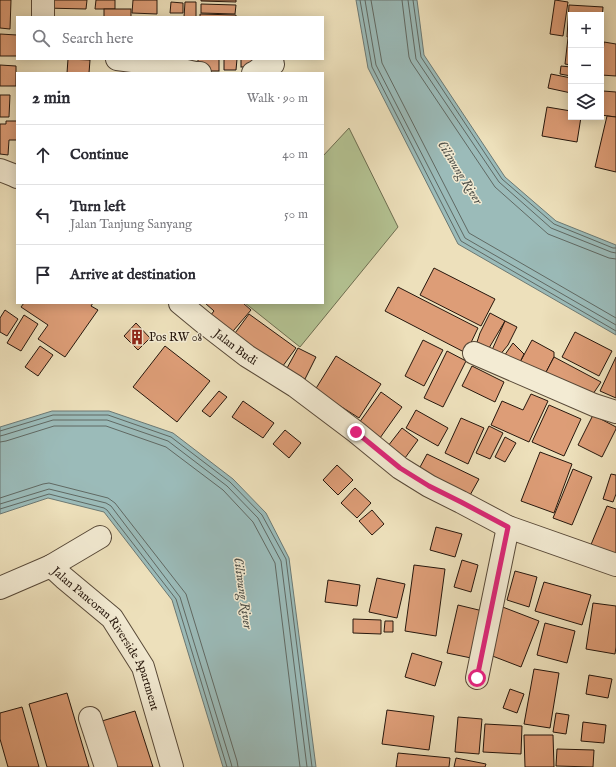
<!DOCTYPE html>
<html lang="en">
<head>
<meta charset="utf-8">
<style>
	:root { --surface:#fff; --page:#f2f2f3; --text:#2b2b33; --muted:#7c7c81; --line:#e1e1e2 }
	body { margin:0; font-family:"IM FELL English",serif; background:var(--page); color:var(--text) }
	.controls { position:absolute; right:12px; top:12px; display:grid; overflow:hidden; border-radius:0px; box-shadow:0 2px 10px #0003 }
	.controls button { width:36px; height:36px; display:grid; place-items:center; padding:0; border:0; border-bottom:1px solid var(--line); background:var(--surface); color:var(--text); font:20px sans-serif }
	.stop { position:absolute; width:12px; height:12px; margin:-9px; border:3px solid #db2777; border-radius:50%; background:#fff }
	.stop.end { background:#db2777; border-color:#fff; box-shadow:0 1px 4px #0008 }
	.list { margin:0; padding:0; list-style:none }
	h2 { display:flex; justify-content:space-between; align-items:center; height:52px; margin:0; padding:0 16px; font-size:17px }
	h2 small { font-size:13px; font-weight:400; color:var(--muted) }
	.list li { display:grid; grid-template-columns:26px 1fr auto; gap:12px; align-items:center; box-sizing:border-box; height:60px; padding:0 16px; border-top:1px solid var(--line) }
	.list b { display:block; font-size:15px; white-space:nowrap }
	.list p { margin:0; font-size:13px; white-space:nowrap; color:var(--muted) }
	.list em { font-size:13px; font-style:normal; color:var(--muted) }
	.icon { flex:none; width:22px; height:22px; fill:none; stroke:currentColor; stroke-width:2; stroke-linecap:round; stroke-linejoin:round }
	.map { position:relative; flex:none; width:616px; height:767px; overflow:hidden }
	.search { position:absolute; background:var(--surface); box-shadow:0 2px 10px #0003; left:16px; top:16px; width:308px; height:44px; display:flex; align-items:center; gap:10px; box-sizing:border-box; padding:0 14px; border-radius:0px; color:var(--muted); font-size:15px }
	.panel { position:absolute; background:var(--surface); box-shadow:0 2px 10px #0003; left:16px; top:72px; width:308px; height:232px; border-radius:0px }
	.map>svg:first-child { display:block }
	.green { fill:#b4c393; stroke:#6d6d50 }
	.water { fill:#9bbbb9; stroke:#6c7974 }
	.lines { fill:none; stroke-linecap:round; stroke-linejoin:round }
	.shore { stroke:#606963; stroke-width:1 }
	.building { fill:#dd9d77; stroke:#26170d }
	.minor-casing { stroke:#584938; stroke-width:24 }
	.minor { stroke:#f3ebd3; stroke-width:22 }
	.route { stroke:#db2777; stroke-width:5 }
	.labels { text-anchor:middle; stroke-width:3; stroke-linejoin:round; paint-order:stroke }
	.poi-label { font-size:12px; fill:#26170d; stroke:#f3ebd3; text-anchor:start }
	.street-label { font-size:12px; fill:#26170d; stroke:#f3ebd3 }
	.water-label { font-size:13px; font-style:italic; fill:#4f5049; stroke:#f3ebd3 }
</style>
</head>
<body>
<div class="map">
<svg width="616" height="767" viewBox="0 0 616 767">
	<rect width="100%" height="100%" fill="#ede0bb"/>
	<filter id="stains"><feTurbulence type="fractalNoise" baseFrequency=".005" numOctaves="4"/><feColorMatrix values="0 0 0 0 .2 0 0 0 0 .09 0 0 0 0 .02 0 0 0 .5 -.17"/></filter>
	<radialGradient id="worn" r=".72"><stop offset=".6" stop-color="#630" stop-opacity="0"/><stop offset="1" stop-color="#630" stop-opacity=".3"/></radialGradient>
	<!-- green -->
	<polygon class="green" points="349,128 398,227 300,347 245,303 323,303 323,156"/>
	<!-- water -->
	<g class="water">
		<polygon points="356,0 417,0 424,55 505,177 556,221 616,245 616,335 458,244 368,68"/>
		<polygon points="52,411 109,411 173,433 233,479 266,513 289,558 316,767 223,767 172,600 104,512 48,498 0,514 0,427"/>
	</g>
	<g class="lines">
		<!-- shore -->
		<g class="shore">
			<polyline points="360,0 372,67 461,241 616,331"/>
			<polyline points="365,0 376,65 465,238 616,325"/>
			<polyline points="371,0 382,63 469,233 616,318"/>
			<polyline points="402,0 409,57 411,62 495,187 548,234 609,258 616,259"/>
			<polyline points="408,0 416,59 499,182 551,228 611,252 616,253"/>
			<polyline points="413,0 421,57 502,179 554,224 613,248 616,248"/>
			<polyline points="0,431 53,415 108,415 171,437 230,482 262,515 286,559 312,767"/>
			<polyline points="0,436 4,435 53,420 107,420 168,441 227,486 258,518 281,561 307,767"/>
			<polyline points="0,442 6,441 54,426 106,426 166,447 223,490 253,522 275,563 300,767"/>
			<polyline points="0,498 43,484 49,483 108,498 115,503 186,594 237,761 238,767"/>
			<polyline points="0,504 49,489 106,503 111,506 180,597 231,763 232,767"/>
			<polyline points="0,509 49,494 104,508 107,510 176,599 227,767"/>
		</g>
	</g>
	<!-- building -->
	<g class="building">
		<polygon points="0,0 11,0 10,29 0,28"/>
		<polygon points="45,0 87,0 86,9 45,8"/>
		<polygon points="96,0 115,0 115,9 95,9"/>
		<polygon points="133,0 157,0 157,14 132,13"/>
		<polygon points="201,0 236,0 236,2 201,1"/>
		<polygon points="555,0 568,2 563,36 550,34"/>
		<polygon points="171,2 183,3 183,13 170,13"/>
		<polygon points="185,2 196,2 196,17 184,17"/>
		<polygon points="201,4 236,5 235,14 201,13"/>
		<polygon points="569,5 603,7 601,31 601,15 571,15 571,38 567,37"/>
		<rect x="104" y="9" width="27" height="8"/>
		<polygon points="200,14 236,15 236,17 200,17"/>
		<polygon points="0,34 17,35 17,56 0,56"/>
		<polygon points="568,38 571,38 571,65 565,64"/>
		<polygon points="604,42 616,44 616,76 601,75"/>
		<polygon points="68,59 90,60 89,73 67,73"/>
		<rect x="198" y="59" width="21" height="12"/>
		<polygon points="224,59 237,59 236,70 224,70"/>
		<rect x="241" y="59" width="19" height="8"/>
		<polygon points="0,65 16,66 16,86 0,86"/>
		<polygon points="561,66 571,67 571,76 560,74"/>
		<polygon points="551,74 571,78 571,93 548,88"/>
		<polygon points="603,91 616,92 616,117 601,115"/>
		<polygon points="0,95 10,95 9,117 0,117"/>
		<polygon points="547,107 571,111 571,117 581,117 577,142 542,136"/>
		<polygon points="607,116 616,117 616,172 595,167"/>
		<polygon points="6,121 17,121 17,140 9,140 8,155 0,154 0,124 6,124"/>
		<polygon points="434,268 495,299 481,326 420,295"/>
		<polygon points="398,287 478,328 466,353 385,311"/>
		<polygon points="24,303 93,303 91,306 98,310 65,357 38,339 48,325 21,307"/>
		<polygon points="205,303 243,303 251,310 228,337 206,321 214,311"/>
		<polygon points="5,310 18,319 7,336 0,332 0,318"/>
		<polygon points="490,313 505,321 489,348 477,342 480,333"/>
		<polygon points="249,314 296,348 277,374 230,340"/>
		<polygon points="24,315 38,324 21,351 7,343"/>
		<polygon points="505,321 517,327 508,345 499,356 492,350"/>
		<polygon points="136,323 150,338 138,350 124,336"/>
		<polygon points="575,332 612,351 599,376 562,357"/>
		<polygon points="423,340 443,350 424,386 405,376"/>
		<polygon points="532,340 554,352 554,357 544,376 518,366"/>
		<polygon points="513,343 524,354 518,366 502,359"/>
		<polygon points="40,346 53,355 38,376 25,367"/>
		<polygon points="165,346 210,381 177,422 133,387"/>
		<polygon points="298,348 316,357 305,379 286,370"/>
		<polygon points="447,351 466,361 443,407 424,398"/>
		<polygon points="336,356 381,384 359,418 315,390"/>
		<polygon points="554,357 601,382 591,397 544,376"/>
		<polygon points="616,357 616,398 600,391"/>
		<polygon points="472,366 504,382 495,402 462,386"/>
		<polygon points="219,391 227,397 210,417 202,411"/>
		<polygon points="381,392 402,407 375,445 354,430"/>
		<polygon points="531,394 548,401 529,442 491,425 502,401 523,410"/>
		<polygon points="243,401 274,423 263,438 232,417"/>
		<polygon points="549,405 581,419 564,456 532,442"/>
		<polygon points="416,410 448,428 438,446 406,428"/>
		<polygon points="593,415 616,427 616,429 602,457 578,445"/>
		<polygon points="461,418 484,428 468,464 445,453"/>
		<polygon points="489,426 503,433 490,459 476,453"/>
		<polygon points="402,428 418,440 405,458 388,446"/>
		<polygon points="285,430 301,443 289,458 273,444"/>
		<polygon points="505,437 516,443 505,462 495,457"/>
		<polygon points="540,452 572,464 554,513 521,501"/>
		<polygon points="427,454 479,479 469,497 419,469"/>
		<polygon points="337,465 353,480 338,495 323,480"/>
		<polygon points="573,469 592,477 572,525 553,518"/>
		<polygon points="611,474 616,475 616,494 613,502 603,499"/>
		<polygon points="355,488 371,503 357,518 341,503"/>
		<polygon points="607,506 616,509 616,556 590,547"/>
		<polygon points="372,510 384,524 372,535 359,521"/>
		<polygon points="436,527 462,534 455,557 430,550"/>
		<polygon points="462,560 478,565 471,592 454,587"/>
		<polygon points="414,565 445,569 436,636 405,631"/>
		<polygon points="515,571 537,577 529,607 507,600"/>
		<polygon points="377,578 405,584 397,618 369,612"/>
		<polygon points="328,580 360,585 357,606 325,602"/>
		<polygon points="544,582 591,595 582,625 535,611"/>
		<polygon points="593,603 616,606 616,647 615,654 586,649"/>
		<polygon points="458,605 487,612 476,659 447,653"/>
		<polygon points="500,606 539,621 521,667 482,652"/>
		<polygon points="353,619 381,620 381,634 353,633"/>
		<polygon points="385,621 393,621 393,632 384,632"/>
		<polygon points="545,623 575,631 567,663 537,655"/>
		<polygon points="412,653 442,662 435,686 405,677"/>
		<polygon points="534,669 559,673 550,728 524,724"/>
		<polygon points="589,675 612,679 608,698 586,694"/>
		<polygon points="510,689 524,694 517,713 503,708"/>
		<polygon points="67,693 89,767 47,767 29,704"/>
		<polygon points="22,707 39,767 8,767 0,739 0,713"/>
		<polygon points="387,710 434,716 429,750 382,744"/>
		<polygon points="135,711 153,767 116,767 102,721"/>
		<polygon points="556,713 569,715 566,734 553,732"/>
		<polygon points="458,717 482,719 479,754 455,752"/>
		<polygon points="583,722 606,725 604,743 581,741"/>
		<polygon points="485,724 522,726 521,754 483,752"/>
		<polygon points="524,735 553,735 554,767 525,767"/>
		<polygon points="557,749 594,750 593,767 556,766"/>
		<polygon points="398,753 450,758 449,767 396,767"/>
		<polygon points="456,758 486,764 485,767 454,767"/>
	</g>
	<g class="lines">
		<!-- minor casing -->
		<g class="minor-casing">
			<g id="minor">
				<polyline points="43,0 43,17"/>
				<polyline points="117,59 156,64 195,73 200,73"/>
				<path d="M253,73C261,70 261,63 273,64"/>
				<polyline points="0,170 13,175 17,177"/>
				<path id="s1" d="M180,303L203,322L247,356L295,386L356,432L400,468L429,486L461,502L508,527L616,565"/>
				<polyline points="474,353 594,405 616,412"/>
				<polyline points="51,566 100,537"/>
				<path id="s2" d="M0,588L51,566L64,578L112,618L143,667L172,767"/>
				<polyline points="477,678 508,527"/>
				<polyline points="90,718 106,767"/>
			</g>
		</g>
		<!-- minor -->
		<use href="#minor" class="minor"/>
	</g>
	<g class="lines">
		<!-- route -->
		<polyline class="route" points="356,432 400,468 429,486 461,502 508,527 477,678"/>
	</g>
	<!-- icons -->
	<defs>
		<g id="building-bare" transform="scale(1.2)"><path d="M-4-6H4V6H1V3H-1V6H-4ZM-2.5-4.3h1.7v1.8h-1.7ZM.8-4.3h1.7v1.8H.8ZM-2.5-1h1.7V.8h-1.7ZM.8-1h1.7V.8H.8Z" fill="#8f2418" stroke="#f3ebd3" stroke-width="2.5" paint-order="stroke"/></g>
	</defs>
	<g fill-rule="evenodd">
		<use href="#building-bare" x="137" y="337"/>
	</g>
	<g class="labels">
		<!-- poi labels -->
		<g class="poi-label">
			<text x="149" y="341">Pos RW 08</text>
		</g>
		<!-- street labels -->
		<g class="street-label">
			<text dy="4" stroke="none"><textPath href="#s1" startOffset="71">Jalan Budi</textPath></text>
			<text dy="4" stroke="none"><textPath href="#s2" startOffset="149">Jalan Pancoran Riverside Apartment</textPath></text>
		</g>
		<!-- water labels -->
		<g class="water-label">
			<text transform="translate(461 172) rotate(58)" y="5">Ciliwung River</text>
			<text transform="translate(244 593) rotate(82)" y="5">Ciliwung River</text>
		</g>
	</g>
	<rect width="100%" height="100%" filter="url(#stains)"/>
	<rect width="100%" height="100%" fill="url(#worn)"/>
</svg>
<div class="controls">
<button>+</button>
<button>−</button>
<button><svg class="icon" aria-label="layers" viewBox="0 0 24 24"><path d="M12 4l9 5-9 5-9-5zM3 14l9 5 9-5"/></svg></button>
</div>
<div class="stop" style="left:477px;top:678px"></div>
<div class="stop end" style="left:356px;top:432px"></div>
<div class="search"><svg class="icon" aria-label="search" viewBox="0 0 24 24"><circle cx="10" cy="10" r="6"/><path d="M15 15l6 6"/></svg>Search here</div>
<section class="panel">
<h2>2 min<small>Walk · 90 m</small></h2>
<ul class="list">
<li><svg class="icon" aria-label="ahead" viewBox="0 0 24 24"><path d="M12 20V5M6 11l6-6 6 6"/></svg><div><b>Continue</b></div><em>40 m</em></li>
<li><svg class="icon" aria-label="left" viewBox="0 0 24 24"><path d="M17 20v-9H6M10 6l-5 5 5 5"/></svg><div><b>Turn left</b><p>Jalan Tanjung Sanyang</p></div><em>50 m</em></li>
<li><svg class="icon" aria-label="arrive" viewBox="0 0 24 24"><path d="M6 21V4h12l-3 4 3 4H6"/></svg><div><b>Arrive at destination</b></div></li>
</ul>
</section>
</div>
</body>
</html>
